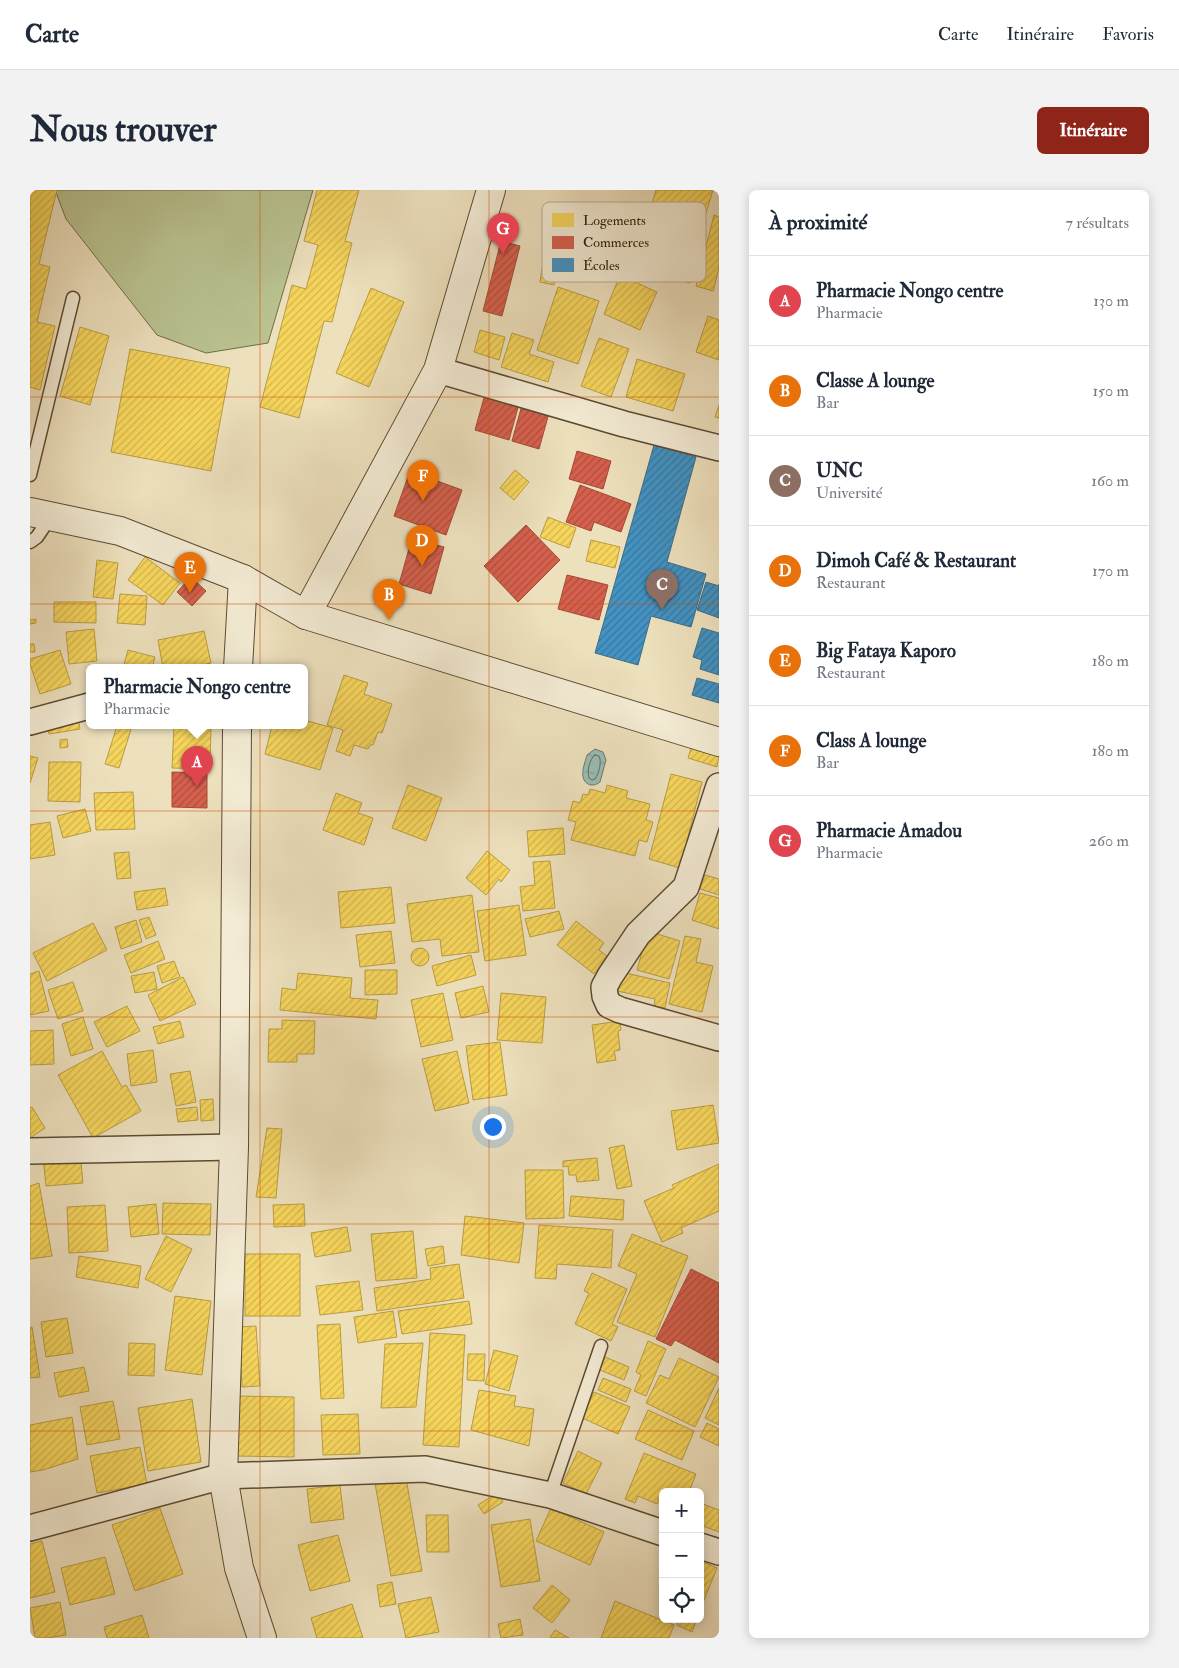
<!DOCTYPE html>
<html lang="fr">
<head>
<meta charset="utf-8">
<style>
	:root { --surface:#fff; --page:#f2f2f3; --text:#1f2937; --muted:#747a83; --line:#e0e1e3; --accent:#8f2418 }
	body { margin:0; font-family:"IM FELL Double Pica",serif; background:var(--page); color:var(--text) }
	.controls { position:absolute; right:15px; bottom:15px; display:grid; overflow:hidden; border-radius:8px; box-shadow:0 2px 12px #0003 }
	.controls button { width:45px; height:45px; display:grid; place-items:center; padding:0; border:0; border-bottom:1px solid var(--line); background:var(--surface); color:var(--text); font:25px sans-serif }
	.you { position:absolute; left:462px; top:936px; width:18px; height:18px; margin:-12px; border:4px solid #fff; border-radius:50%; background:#1a73e8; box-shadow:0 0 0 8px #1a73e833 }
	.badge { display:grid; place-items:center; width:32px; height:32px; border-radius:50%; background:var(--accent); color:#fff; font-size:16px; font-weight:700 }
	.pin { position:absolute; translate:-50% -41px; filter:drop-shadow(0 1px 2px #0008) }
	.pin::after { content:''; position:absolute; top:26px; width:18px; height:15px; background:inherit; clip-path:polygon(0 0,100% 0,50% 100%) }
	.popup { position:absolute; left:56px; top:474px; width:222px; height:65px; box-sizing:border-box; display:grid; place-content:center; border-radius:8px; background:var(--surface); filter:drop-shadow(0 1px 4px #0005); font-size:16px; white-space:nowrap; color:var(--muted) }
	.popup b { font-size:19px; color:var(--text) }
	.popup::after { content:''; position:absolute; left:50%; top:100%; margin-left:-10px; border:10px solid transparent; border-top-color:var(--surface) }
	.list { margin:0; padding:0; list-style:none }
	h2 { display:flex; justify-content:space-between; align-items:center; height:65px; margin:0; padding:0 20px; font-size:21px }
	h2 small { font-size:16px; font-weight:400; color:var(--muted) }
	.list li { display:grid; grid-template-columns:32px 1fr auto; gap:15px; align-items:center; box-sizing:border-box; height:90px; padding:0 20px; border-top:1px solid var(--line) }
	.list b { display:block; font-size:19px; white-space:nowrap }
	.list p { margin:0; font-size:16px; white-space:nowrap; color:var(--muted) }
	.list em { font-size:16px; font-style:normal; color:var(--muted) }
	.icon { flex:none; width:28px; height:28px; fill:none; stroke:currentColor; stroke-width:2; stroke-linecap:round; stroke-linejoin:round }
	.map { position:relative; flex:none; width:689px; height:1448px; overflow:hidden; border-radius:8px }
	header { display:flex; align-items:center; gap:30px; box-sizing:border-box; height:70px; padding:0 25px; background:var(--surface); border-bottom:1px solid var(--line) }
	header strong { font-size:24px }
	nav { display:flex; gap:28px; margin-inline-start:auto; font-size:18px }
	.intro { display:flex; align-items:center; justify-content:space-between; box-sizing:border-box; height:120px; padding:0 30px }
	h1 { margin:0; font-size:35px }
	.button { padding:12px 22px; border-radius:8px; background:var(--accent); color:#fff; font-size:18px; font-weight:700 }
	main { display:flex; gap:30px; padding:0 30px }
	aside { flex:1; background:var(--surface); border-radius:8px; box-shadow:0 2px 12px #0003 }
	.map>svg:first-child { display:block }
	.grass { fill:#b9c290; stroke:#726d49 }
	.water { fill:url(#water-ripples); stroke:#6e7a6d }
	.homes { fill:url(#homes-hatch); stroke:#b99c41 }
	.shops { fill:url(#shops-hatch); stroke:#a34a36 }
	.schools { fill:url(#schools-hatch); stroke:#3c6e89 }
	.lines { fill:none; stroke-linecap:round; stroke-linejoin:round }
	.shore { stroke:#626a5c; stroke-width:1 }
	.service-casing { stroke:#5c4a31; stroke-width:15 }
	.minor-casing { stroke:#5c4a31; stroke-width:28 }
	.tertiary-casing { stroke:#5c4a31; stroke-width:30 }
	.service { stroke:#f3ebd4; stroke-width:12 }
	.minor { stroke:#f3ebd4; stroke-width:25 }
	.tertiary { stroke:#f3ebd4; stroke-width:28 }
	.grid { fill:none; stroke:#d5520b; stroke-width:1; stroke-opacity:0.55 }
	.key { fill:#f3ebd4; stroke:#b7ac95; stroke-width:1 }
	.key-label { font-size:14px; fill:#2b1802 }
</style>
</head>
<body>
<header>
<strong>Carte</strong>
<nav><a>Carte</a><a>Itinéraire</a><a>Favoris</a></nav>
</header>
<div class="intro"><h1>Nous trouver</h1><a class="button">Itinéraire</a></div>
<main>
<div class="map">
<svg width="689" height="1448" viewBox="0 0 689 1448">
	<defs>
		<pattern id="water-ripples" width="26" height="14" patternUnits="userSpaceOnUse" patternTransform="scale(1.25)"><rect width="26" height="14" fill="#9abcb5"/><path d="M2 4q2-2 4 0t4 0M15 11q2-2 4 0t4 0" fill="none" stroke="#85a19a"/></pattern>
		<pattern id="homes-hatch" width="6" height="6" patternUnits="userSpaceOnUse" patternTransform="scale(1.25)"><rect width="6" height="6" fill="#f6d55c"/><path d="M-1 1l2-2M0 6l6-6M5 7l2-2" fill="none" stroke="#d3b64e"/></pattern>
		<pattern id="shops-hatch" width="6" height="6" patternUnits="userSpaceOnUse" patternTransform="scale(1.25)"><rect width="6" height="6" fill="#d6604d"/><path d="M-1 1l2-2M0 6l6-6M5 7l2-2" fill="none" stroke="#ae4e3e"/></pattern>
		<pattern id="schools-hatch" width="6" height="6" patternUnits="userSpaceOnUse" patternTransform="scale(1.25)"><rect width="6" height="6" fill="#4393c3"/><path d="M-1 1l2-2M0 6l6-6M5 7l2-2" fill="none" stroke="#38779c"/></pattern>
	</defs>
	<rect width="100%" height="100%" fill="#ede0bd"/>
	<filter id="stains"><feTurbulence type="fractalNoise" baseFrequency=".004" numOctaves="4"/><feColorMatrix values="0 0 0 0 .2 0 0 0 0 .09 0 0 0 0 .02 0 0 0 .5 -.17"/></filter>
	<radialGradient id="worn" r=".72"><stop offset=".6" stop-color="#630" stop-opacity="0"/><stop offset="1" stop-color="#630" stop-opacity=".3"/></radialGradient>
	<!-- grass -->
	<polygon class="grass" points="25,0 283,0 238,153 176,163 127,145 36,29"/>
	<!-- water -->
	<path class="water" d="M565,559L573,562L576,570L570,592C566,595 562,596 558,594C548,588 555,573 557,565Z"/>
	<!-- homes -->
	<g class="homes">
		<polygon points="0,0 27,0 9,74 20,77 7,132 25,136 10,200 0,197"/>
		<polygon points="287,0 329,0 315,51 322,53 302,132 294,131 269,228 230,217 262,95 276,99 288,55 274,51"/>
		<polygon points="626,0 683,0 667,53 615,38"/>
		<polygon points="684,25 689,27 689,78 683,101 666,96"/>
		<polygon points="628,48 669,60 660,93 619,81"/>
		<polygon points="588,49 620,60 612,81 581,71"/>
		<polygon points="514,65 529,67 524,95 510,92"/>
		<polygon points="590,85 627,102 610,140 574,124"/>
		<polygon points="528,97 569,111 548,174 507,160"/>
		<polygon points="341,98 374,112 339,197 306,183"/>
		<polygon points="678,126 689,130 689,170 666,162"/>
		<polygon points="50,137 79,146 60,215 30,206"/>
		<polygon points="450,140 475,147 469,170 444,162"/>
		<polygon points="482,143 504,150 499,164 524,172 518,192 471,177"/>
		<polygon points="569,148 599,159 581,207 551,196"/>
		<polygon points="100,159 200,178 181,281 81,262"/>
		<polygon points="607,169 655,184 643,221 596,207"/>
		<polygon points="689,215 689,228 685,227"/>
		<polygon points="485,280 499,292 484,310 470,298"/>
		<polygon points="518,327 546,338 539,358 510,347"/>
		<polygon points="561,350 590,357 585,378 556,371"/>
		<polygon points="115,367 150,393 133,415 98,390"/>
		<polygon points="67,370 88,373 83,409 63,407"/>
		<polygon points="90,404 117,406 115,435 87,433"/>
		<polygon points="24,412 66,412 66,433 24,432"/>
		<polygon points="6,429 6,433 0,434 0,430"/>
		<polygon points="64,439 67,471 39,474 36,442"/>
		<polygon points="174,441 181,473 155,478 133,478 128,450"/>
		<polygon points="0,454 4,454 5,462 0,462"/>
		<polygon points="30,460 41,494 10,504 0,474 0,469"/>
		<polygon points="98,460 125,467 122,478 93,478"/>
		<polygon points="314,485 338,493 334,504 362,514 352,543 348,542 343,555 340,555 338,559 324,555 320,566 306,561 313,540 297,535"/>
		<polygon points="48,528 50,539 19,544 17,534"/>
		<polygon points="274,530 303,538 290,580 235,564 242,536 274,536"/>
		<polygon points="87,536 102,536 89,578 75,574"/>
		<polygon points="144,536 181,536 180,579 142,578"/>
		<polygon points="37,549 38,557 30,558 30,550"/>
		<polygon points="662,555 689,564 687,577 658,568"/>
		<polygon points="0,566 8,568 0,593"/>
		<polygon points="19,572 51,572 50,612 18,611"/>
		<polygon points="641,584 672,592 650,678 619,669"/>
		<polygon points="378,595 412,608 396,651 362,638"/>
		<polygon points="577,595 598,601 596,608 620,614 616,630 623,632 617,652 609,650 605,666 541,650 546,632 538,630 543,611 550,613 553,604 558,605 560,599 575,603"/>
		<polygon points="103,602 105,639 66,640 64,603"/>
		<polygon points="306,603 332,613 328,623 343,628 334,655 293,640"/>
		<polygon points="55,619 61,641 33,648 27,626"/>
		<polygon points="20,632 25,665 0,669 0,635"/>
		<polygon points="533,638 535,664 499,667 497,641"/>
		<polygon points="457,661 480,680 471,692 469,689 456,705 436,688"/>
		<polygon points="99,662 101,688 87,689 84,663"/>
		<polygon points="520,671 525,718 493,721 490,697 505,695 503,672"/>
		<polygon points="675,685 689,689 689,705 670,699"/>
		<polygon points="361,697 365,733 311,738 308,702"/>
		<polygon points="135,698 138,715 107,720 104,702"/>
		<polygon points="670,703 689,708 689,739 662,730"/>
		<polygon points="442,705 449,762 412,766 410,749 382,752 377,714"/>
		<polygon points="489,715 496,765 455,771 447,721"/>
		<polygon points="529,721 534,739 500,747 495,729"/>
		<polygon points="119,727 126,745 116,749 109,730"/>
		<polygon points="106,730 112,752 91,759 85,737"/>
		<polygon points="546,731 574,753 569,760 577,766 564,784 527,755"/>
		<polygon points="63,733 77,760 17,791 3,763"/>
		<polygon points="361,741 365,773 330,777 326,745"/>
		<polygon points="618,741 650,751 639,789 607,780"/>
		<polygon points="655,746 671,749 666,772 683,776 672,822 639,814"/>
		<polygon points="128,751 135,769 101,783 94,765"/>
		<circle cx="390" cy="767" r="9"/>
		<polygon points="441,765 446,785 407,796 402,776"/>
		<polygon points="144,771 150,787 132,793 127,776"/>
		<polygon points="335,780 367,780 367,804 335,805"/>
		<polygon points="9,781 19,821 0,825 0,784"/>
		<polygon points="124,782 127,799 105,803 101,786"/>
		<polygon points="591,782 640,793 635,818 624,816 625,809 587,801"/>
		<polygon points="268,783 322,788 320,808 348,810 346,829 250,820 252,798 266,800"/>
		<polygon points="153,787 166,814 130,831 118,805"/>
		<polygon points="43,792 53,821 28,829 18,800"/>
		<polygon points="453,796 459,822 431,828 425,803"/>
		<polygon points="413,803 423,850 391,857 381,810"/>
		<polygon points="471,803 516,807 512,853 467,850"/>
		<polygon points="97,816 110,841 77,857 64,832"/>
		<polygon points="53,827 63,859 41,866 32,834"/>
		<polygon points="252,830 285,831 284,864 267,864 267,872 238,872 239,839 252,839"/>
		<polygon points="150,831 154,847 128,854 123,837"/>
		<polygon points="590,831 591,840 588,841 590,860 584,861 586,870 567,873 562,835"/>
		<polygon points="23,840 24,874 0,875 0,841"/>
		<polygon points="470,852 477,905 443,910 436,856"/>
		<polygon points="123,860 127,892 101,896 97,864"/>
		<polygon points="72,861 92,897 96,895 111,921 63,948 28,885"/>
		<polygon points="427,861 439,913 405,921 392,869"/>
		<polygon points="160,881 166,912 146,916 140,884"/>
		<polygon points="183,909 184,930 171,931 170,910"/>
		<polygon points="683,915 689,953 647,960 641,921"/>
		<polygon points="2,917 15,938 0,948 0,918"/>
		<polygon points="167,917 168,930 148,932 146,919"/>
		<polygon points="237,938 252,939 246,1008 226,1007"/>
		<polygon points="594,955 602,996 587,999 579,958"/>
		<polygon points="50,963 53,993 16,996 13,967"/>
		<polygon points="567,968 569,990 547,992 546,985 539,985 538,976 533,977 533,971"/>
		<polygon points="689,974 689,1021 651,1038 653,1043 632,1052 614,1011 644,998 642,995"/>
		<polygon points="495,980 533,980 534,1028 496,1029"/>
		<polygon points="9,993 22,1066 0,1069 0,996"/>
		<polygon points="541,1006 594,1010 593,1030 539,1026"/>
		<polygon points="133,1013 181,1014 180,1045 132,1044"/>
		<polygon points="126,1014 129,1044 101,1047 98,1017"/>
		<polygon points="274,1014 275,1036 244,1037 243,1015"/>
		<polygon points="75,1015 78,1061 39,1063 37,1017"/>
		<polygon points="435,1026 494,1033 489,1073 431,1065"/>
		<polygon points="509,1035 583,1040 581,1078 527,1074 526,1089 505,1088"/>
		<polygon points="317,1037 321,1061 285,1067 281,1043"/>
		<polygon points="383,1041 387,1088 346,1091 341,1044"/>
		<polygon points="602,1044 658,1066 625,1147 587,1132 607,1084 588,1076"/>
		<polygon points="136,1046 162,1059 141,1102 115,1089"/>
		<polygon points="413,1056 415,1073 398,1076 395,1059"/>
		<rect x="215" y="1064" width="55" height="62"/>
		<polygon points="49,1066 111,1076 108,1098 46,1087"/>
		<polygon points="429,1074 434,1108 347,1121 344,1098 401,1089 400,1078"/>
		<polygon points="562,1083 597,1099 582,1134 588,1137 581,1151 545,1134 559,1103 554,1101"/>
		<polygon points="329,1091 333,1120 290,1125 286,1096"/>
		<polygon points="145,1106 181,1111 172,1185 135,1180"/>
		<polygon points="439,1111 442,1134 372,1144 368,1121"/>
		<polygon points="363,1121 367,1147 328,1153 324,1127"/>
		<polygon points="37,1128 43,1163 16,1167 11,1132"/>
		<polygon points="310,1134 314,1208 291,1209 287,1135"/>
		<polygon points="226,1136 230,1196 212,1197 209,1137"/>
		<polygon points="2,1137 10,1187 0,1188 0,1138"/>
		<polygon points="400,1143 435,1145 429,1257 393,1255"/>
		<polygon points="618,1151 636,1159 616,1206 604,1201 611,1185 606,1182"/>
		<polygon points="99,1153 125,1154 124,1186 98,1185"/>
		<polygon points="393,1153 386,1217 351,1218 355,1154"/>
		<polygon points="464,1160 488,1166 479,1201 455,1194"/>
		<polygon points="438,1164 455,1164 454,1191 437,1190"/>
		<polygon points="575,1167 599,1177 594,1190 570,1180"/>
		<polygon points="649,1168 689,1187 665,1237 616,1213 630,1185 639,1189"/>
		<polygon points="54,1177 59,1201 29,1207 24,1183"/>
		<polygon points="573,1188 601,1199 596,1212 568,1200"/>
		<polygon points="689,1198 689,1235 675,1228"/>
		<polygon points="449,1200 486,1206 484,1216 504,1219 499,1256 441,1240"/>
		<polygon points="564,1202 600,1217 588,1244 552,1228"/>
		<polygon points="205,1206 264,1207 264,1267 204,1266"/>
		<polygon points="162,1209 171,1272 118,1281 108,1218"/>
		<polygon points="83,1211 90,1249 57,1255 50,1217"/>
		<polygon points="618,1220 664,1241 652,1270 605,1249"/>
		<polygon points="328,1224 330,1264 293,1265 291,1225"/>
		<polygon points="42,1227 48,1269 13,1280 0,1282 0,1235"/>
		<polygon points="677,1233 689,1239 689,1256 670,1247"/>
		<polygon points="110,1257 117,1294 67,1303 60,1266"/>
		<polygon points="548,1261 572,1273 556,1304 533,1293"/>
		<polygon points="614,1263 666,1284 659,1302 632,1301 627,1314 608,1306 605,1313 595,1309"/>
		<polygon points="376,1288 392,1381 361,1386 345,1293"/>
		<polygon points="310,1295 314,1329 281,1333 277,1299"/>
		<polygon points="467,1303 473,1312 454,1324 448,1315"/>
		<polygon points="670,1313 689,1320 689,1342 670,1335"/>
		<polygon points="130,1318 153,1384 105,1401 82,1335"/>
		<polygon points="521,1318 574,1342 560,1375 506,1351"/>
		<polygon points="396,1325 418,1325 419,1362 397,1362"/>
		<polygon points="500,1329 510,1391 471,1397 461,1335"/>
		<polygon points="308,1345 320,1391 280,1401 268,1355"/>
		<polygon points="12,1351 25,1402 0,1408 0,1354"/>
		<polygon points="75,1367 85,1404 40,1415 31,1378"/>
		<polygon points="673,1372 687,1378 670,1420 670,1378"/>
		<polygon points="362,1392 366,1414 350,1417 347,1395"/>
		<polygon points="522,1395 540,1410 522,1433 503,1418"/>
		<polygon points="401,1407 409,1442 376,1448 368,1414"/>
		<polygon points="585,1411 644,1435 639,1448 571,1448"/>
		<polygon points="30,1412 36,1445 17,1448 5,1448 0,1418"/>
		<polygon points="322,1414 333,1448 287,1448 281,1428"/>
		<polygon points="112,1425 119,1448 77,1448 74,1437"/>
		<polygon points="490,1429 493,1445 471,1448 468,1434"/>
		<polygon points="649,1429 667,1429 662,1442 647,1435"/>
		<polygon points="525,1440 539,1448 520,1448"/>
	</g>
	<!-- shops -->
	<g class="shops">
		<polygon points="471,51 490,56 472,126 453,121"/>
		<polygon points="455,204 489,214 479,250 445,240"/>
		<polygon points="492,215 519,223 509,259 482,251"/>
		<polygon points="547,261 581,271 573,299 539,289"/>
		<polygon points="380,281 432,300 416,345 364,326"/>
		<polygon points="550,295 601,314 591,342 564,332 561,341 536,332"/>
		<polygon points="496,335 530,370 488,412 454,376"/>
		<polygon points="382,348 414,357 401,404 369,394"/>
		<polygon points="537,385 578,395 569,430 528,419"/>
		<polygon points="161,387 176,401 162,416 147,402"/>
		<polygon points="142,582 177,583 177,618 142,617"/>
		<polygon points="661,1079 689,1093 689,1173 645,1150 641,1156 626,1149"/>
	</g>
	<!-- schools -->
	<g class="schools">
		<polygon points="624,255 666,267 637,372 676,384 661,437 621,426 608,475 565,463"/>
		<polygon points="676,392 689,396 689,394 689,428 667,420"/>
		<polygon points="672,438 689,443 689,485 670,479 672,470 663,467"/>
		<polygon points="667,488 689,494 689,513 662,505"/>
	</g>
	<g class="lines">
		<!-- shore -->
		<path class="shore" d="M565,565L569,566C572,572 569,583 565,589L562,590L559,588C557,582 559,569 565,565Z"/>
		<!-- service casing -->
		<g class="service-casing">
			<g id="service">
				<polyline points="0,285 43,108"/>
				<polyline points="0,352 7,347 21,326"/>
				<polyline points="520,1305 571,1156"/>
			</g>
		</g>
		<!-- minor casing -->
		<g class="minor-casing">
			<g id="minor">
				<polyline points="408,180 594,234 689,258"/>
				<polyline points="0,532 59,516"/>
				<polyline points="689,596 656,697 608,744 580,786 574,797 575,806 579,815 590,820 689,848"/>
				<polyline points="0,961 204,957"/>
				<polyline points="0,1338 193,1286 395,1279 520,1305 633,1343"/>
				<polyline points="670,1356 689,1362"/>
			</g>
		</g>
		<!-- tertiary casing -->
		<g class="tertiary-casing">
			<g id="tertiary">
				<polyline points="0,322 90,341 213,389 276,425 689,552"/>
				<polyline points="276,425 408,180 461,0"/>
				<polyline points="208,478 213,389"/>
				<polyline points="207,536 204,957 193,1286 209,1378 232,1448"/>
			</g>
		</g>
		<!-- service -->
		<use href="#service" class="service"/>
		<!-- minor -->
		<use href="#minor" class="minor"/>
		<!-- tertiary -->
		<use href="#tertiary" class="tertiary"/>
	</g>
	<!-- grid -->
	<path class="grid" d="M230,0V1448M459,0V1448M0,207H689M0,414H689M0,621H689M0,827H689M0,1034H689M0,1241H689"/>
	<!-- legend -->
	<rect x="512" y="12" width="164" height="80" rx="8" class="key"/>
	<rect x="522" y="23" width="22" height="14" fill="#f6d55c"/>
	<rect x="522" y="46" width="22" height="13" fill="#d6604d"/>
	<rect x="522" y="68" width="22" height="14" fill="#4393c3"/>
	<g class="key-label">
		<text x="553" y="35">Logements</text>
		<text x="553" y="57">Commerces</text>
		<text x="553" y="80">Écoles</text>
	</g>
	<rect width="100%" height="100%" filter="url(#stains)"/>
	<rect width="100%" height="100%" fill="url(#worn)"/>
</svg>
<div class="controls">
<button>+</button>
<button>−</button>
<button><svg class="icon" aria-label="locate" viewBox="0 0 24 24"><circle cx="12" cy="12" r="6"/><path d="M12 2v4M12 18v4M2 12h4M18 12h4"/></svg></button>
</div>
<div class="you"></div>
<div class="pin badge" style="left:167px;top:597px;background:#e0444e">A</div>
<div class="popup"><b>Pharmacie Nongo centre</b>Pharmacie</div>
<div class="pin badge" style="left:359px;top:430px;background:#e8710a">B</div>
<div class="pin badge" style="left:632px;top:420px;background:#8d6e63">C</div>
<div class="pin badge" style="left:392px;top:376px;background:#e8710a">D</div>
<div class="pin badge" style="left:160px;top:403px;background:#e8710a">E</div>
<div class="pin badge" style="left:393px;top:311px;background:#e8710a">F</div>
<div class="pin badge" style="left:473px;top:64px;background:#e0444e">G</div>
</div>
<aside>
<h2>À proximité<small>7 résultats</small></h2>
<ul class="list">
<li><span class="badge" style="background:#e0444e">A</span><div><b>Pharmacie Nongo centre</b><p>Pharmacie</p></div><em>130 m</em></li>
<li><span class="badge" style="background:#e8710a">B</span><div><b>Classe A lounge</b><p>Bar</p></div><em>150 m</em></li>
<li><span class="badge" style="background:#8d6e63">C</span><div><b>UNC</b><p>Université</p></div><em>160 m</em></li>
<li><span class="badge" style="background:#e8710a">D</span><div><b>Dimoh Café &amp; Restaurant</b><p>Restaurant</p></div><em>170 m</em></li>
<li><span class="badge" style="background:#e8710a">E</span><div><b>Big Fataya Kaporo</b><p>Restaurant</p></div><em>180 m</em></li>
<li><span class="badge" style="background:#e8710a">F</span><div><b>Class A lounge</b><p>Bar</p></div><em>180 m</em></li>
<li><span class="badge" style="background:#e0444e">G</span><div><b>Pharmacie Amadou</b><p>Pharmacie</p></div><em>260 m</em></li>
</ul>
</aside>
</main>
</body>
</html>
